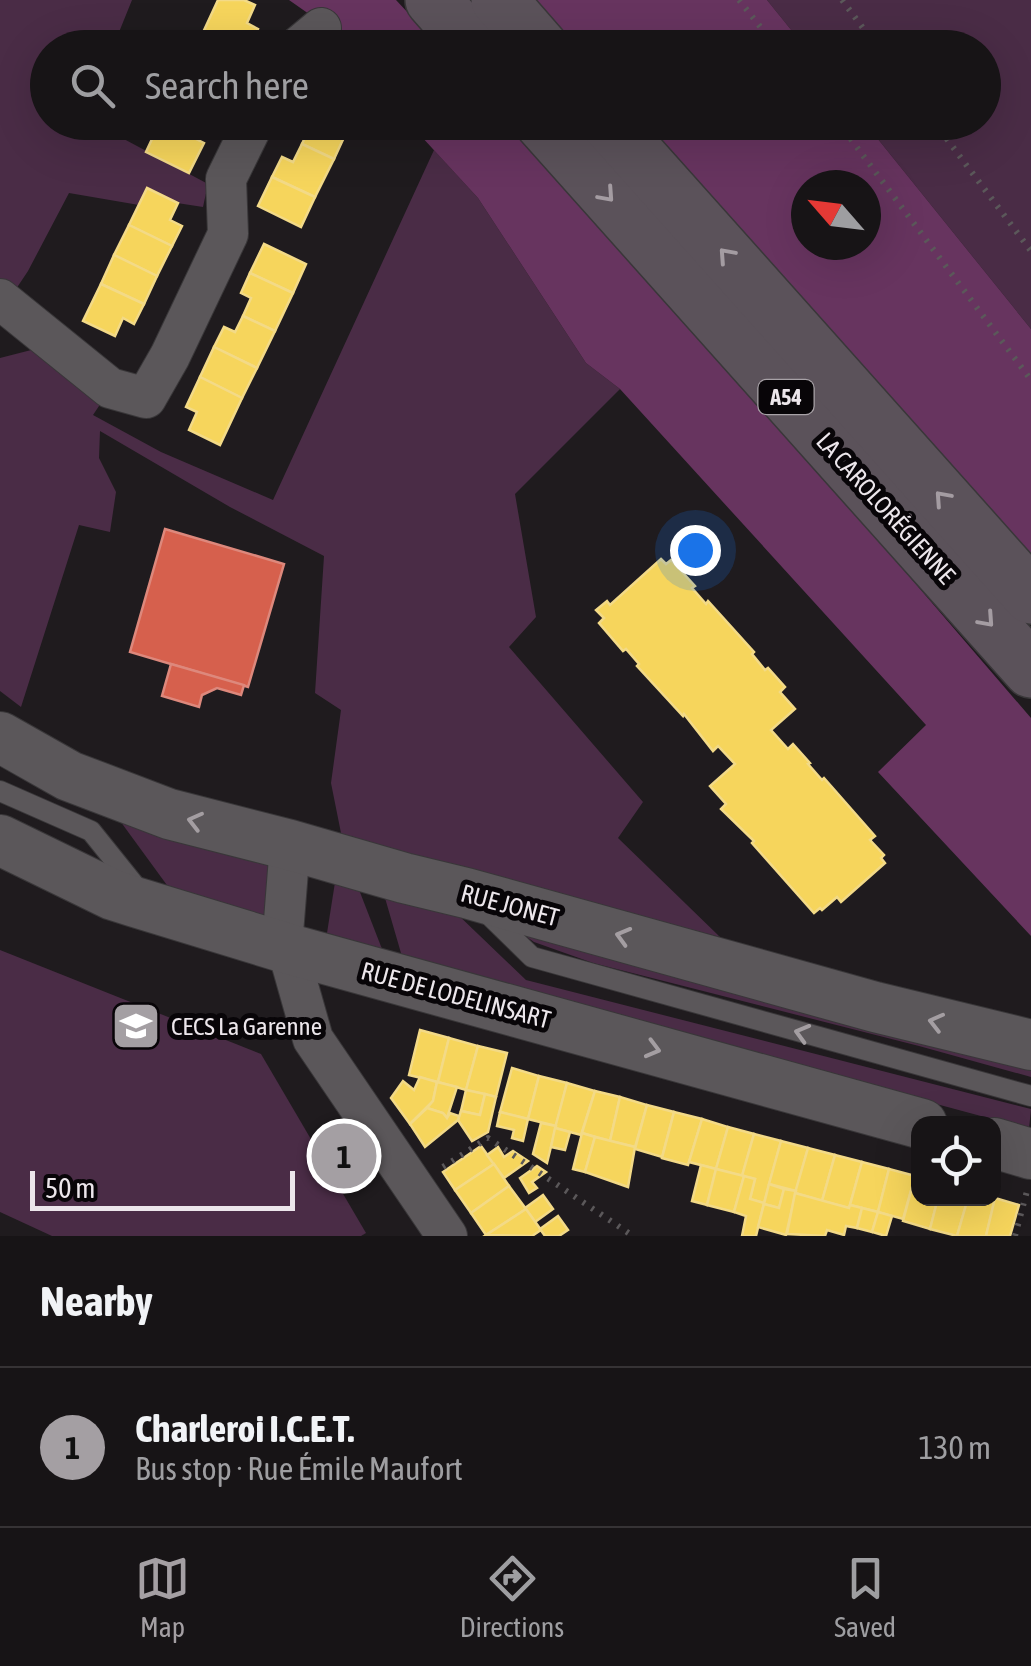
<!DOCTYPE html>
<html lang="en">
<head>
<meta charset="utf-8">
<style>
	:root { --surface:#171416; --page:#242123; --text:#f1f3f6; --muted:#9e9ea1; --line:#363335; --accent:#a49fa3 }
	body { margin:0; font-family:"Asap Condensed",sans-serif; background:var(--page); color:var(--text) }
	.controls { position:absolute; right:30px; bottom:30px; display:grid; overflow:hidden; border-radius:20px; box-shadow:0 10px 40px #0002 }
	.controls button { width:90px; height:90px; display:grid; place-items:center; padding:0; border:0; border-bottom:2px solid var(--line); background:var(--surface); color:var(--text); font:50px sans-serif }
	.compass { position:absolute; left:791px; top:170px; width:90px; height:90px; border-radius:50%; background:var(--surface); box-shadow:0 10px 40px #0002; rotate:298deg }
	.scale { position:absolute; left:30px; bottom:25px; width:265px; box-sizing:border-box; padding-left:10px; border:5px solid #ece6eb; border-top:0; font-size:28px; line-height:35px; white-space:nowrap; color:#ece6eb; -webkit-text-stroke:8px #080508; paint-order:stroke }
	.you { position:absolute; left:695px; top:550px; width:35px; height:35px; margin:-25px; border:8px solid #fff; border-radius:50%; background:#1a73e8; box-shadow:0 0 0 15px #1a73e833 }
	.badge { display:grid; place-items:center; width:65px; height:65px; border-radius:50%; background:var(--accent); color:#111; font-size:32px; font-weight:700 }
	.pin { position:absolute; translate:-50% -50%; border:5px solid #fff; box-shadow:0 2px 10px #0006 }
	.list { margin:0; padding:0; list-style:none }
	h2 { display:flex; justify-content:space-between; align-items:center; height:130px; margin:0; padding:0 40px; font-size:42px }
	h2 small { font-size:32px; font-weight:400; color:var(--muted) }
	.list li { display:grid; grid-template-columns:65px 1fr auto; gap:30px; align-items:center; box-sizing:border-box; height:160px; padding:0 40px; border-top:2px solid var(--line) }
	.list b { display:block; font-size:38px; white-space:nowrap }
	.list p { margin:0; font-size:32px; white-space:nowrap; color:var(--muted) }
	.list em { font-size:32px; font-style:normal; color:var(--muted) }
	.icon { flex:none; width:55px; height:55px; fill:none; stroke:currentColor; stroke-width:2; stroke-linecap:round; stroke-linejoin:round }
	.map { position:relative; flex:none; width:1031px; height:1236px; overflow:hidden }
	.search { position:absolute; background:var(--surface); box-shadow:0 10px 40px #0002; left:30px; right:30px; top:30px; height:110px; display:flex; align-items:center; gap:25px; box-sizing:border-box; padding:0 35px; border-radius:55px; color:var(--muted); font-size:38px }
	.sheet { height:290px; background:var(--surface) }
	nav { display:flex; justify-content:space-around; align-items:center; box-sizing:border-box; height:140px; border-top:2px solid var(--line); background:var(--surface); font-size:28px; color:var(--muted) }
	nav a { display:grid; justify-items:center; gap:5px }
	nav .on { color:var(--accent) }
	.map>svg:first-child { display:block }
	.green { fill:#4a2c46 }
	.forest { fill:#67345f; fill-rule:evenodd }
	.homes { fill:#f6d55c; stroke:#f3da87; stroke-width:2.5 }
	.shops { fill:#d6604d; stroke:#dd887c; stroke-width:2.5 }
	.lines { fill:none; stroke-linecap:round; stroke-linejoin:round }
	.service-casing { stroke:#393739; stroke-width:22 }
	.minor-casing { stroke:#393739; stroke-width:42 }
	.tertiary-casing { stroke:#393739; stroke-width:52 }
	.motorway-casing { stroke:#393739; stroke-width:58 }
	.path { stroke:#5b585a; stroke-width:6; stroke-dasharray:2.5 8; stroke-linecap:butt }
	.service { stroke:#5b575a; stroke-width:20 }
	.minor { stroke:#5b575a; stroke-width:40 }
	.tertiary { stroke:#5b575a; stroke-width:50 }
	.motorway { stroke:#5b525a; stroke-width:55 }
	.oneway { stroke:#a49ca2 }
	.oneway2 { stroke:#a49ea2 }
	.labels { text-anchor:middle; stroke-width:10; stroke-linejoin:round; paint-order:stroke }
	.shield { fill:#080508; stroke:#a8a2a7; stroke-width:2.5 }
	.shield-label { font-size:22px; font-weight:bold; fill:#ece6eb }
	.street-label { font-size:25px; fill:#ece6eb; stroke:#080508 }
	.poi-label { font-size:25px; fill:#ece6eb; stroke:#080508; text-anchor:start }
</style>
</head>
<body>
<div class="map">
<svg width="1031" height="1236" viewBox="0 0 1031 1236">
	<rect width="100%" height="100%" fill="#1f1b1e"/>
	<!-- green -->
	<g class="green">
		<polygon points="0,0 132,0 113,47 48,48 48,122 94,123 208,184 203,207 177,203 147,189 139,205 69,193 28,271 6,304 0,300"/>
		<polygon points="767,0 1031,0 1031,329 865,123 984,122 984,48 805,47"/>
		<polygon points="434,150 478,198 586,363 620,389 515,494 536,617 509,647 643,802 618,838 720,937 342,838 331,783 341,710 315,693 324,556 230,507 100,431 99,458 116,492 110,532 79,525 21,707 0,691 0,358 39,348 101,403 93,415 161,452 273,500"/>
		<polygon points="115,814 272,857 264,927 180,903"/>
		<polygon points="336,876 356,882 382,949 327,933"/>
		<polygon points="383,891 453,910 526,980 1031,1109 1029,1129 403,960"/>
		<polygon points="524,935 1031,1064 1031,1077 919,1046 593,963 534,942"/>
		<polygon points="0,950 261,1054 366,1233 361,1236 52,1236 0,1212"/>
	</g>
	<!-- forest -->
	<g class="forest">
		<polygon points="289,0 396,0 440,47 340,47 309,14"/>
		<polygon points="525,0 767,0 805,47 565,47"/>
		<polygon points="409,123 508,123 737,376 1031,718 1031,936 878,772 926,725 620,389 586,363 478,198"/>
		<path d="M628,123H865L1031,329V560ZM806,185H866V245H806Z"/>
	</g>
	<!-- homes -->
	<g class="homes">
		<polygon points="218,0 244,0 255,5 247,23 258,29 249,48 217,48 200,39"/>
		<polygon points="160,122 199,122 192,137 204,143 189,173 146,152"/>
		<polygon points="299,122 351,122 334,159 302,144 310,127"/>
		<polygon points="302,144 334,159 315,197 272,177 282,157 293,162"/>
		<polygon points="272,177 315,197 301,227 258,206"/>
		<polygon points="147,188 178,203 170,220 182,226 172,246 129,225"/>
		<polygon points="129,225 172,246 157,276 114,255"/>
		<polygon points="264,244 306,264 293,293 250,273"/>
		<polygon points="114,255 157,276 144,304 101,284"/>
		<polygon points="250,273 293,293 275,331 243,316 251,298 241,293"/>
		<polygon points="101,284 144,304 134,324 123,318 115,336 83,321"/>
		<polygon points="243,316 275,331 257,368 214,347 224,327 235,332"/>
		<polygon points="214,347 257,368 242,398 200,377"/>
		<polygon points="200,377 242,398 220,445 189,430 197,412 186,407"/>
		<polygon points="661,559 666,564 671,560 695,586 692,588 706,604 708,601 754,652 752,654 765,670 768,668 785,687 780,692 795,709 771,730 788,749 793,744 810,763 808,764 822,780 824,778 875,836 870,840 884,855 881,858 885,863 841,902 837,897 822,910 820,908 814,913 752,843 754,841 721,809 726,804 710,786 735,764 718,746 713,751 684,714 683,716 637,666 639,664 626,649 623,651 599,623 604,618 596,610 607,601 610,605"/>
		<polygon points="420,1030 449,1038 438,1082 409,1075"/>
		<polygon points="449,1038 478,1046 466,1090 438,1082"/>
		<polygon points="478,1046 507,1053 496,1097 466,1090"/>
		<polygon points="512,1068 539,1076 528,1119 500,1112"/>
		<polygon points="539,1076 567,1083 556,1126 528,1119"/>
		<polygon points="420,1077 437,1082 433,1101 410,1124 391,1098 403,1081 414,1090"/>
		<polygon points="437,1082 457,1087 447,1118 443,1113 427,1108 433,1101"/>
		<polygon points="567,1083 595,1091 581,1135 555,1128"/>
		<polygon points="466,1090 485,1094 480,1115 461,1111"/>
		<polygon points="595,1091 620,1097 610,1141 582,1133"/>
		<polygon points="485,1094 496,1097 488,1132 472,1141 458,1120 461,1111 480,1115"/>
		<polygon points="620,1097 647,1105 635,1147 610,1141"/>
		<polygon points="647,1105 674,1112 662,1157 635,1149"/>
		<polygon points="427,1108 443,1113 447,1118 450,1113 459,1116 458,1120 425,1147 410,1124"/>
		<polygon points="500,1112 528,1119 523,1141 512,1138 514,1130 497,1126"/>
		<polygon points="674,1112 702,1119 688,1165 662,1158"/>
		<polygon points="702,1119 728,1127 716,1169 689,1162"/>
		<polygon points="541,1123 556,1126 547,1163 533,1154"/>
		<polygon points="728,1127 754,1134 742,1176 716,1169"/>
		<polygon points="555,1128 570,1132 565,1150 551,1147"/>
		<polygon points="582,1133 595,1137 585,1172 573,1169"/>
		<polygon points="754,1134 781,1141 764,1203 750,1199 755,1179 742,1176"/>
		<polygon points="595,1137 635,1147 628,1187 585,1172"/>
		<polygon points="781,1141 808,1148 796,1191 769,1184"/>
		<polygon points="481,1146 494,1164 455,1190 443,1172"/>
		<polygon points="498,1147 504,1157 513,1151 528,1161 504,1178 487,1155"/>
		<polygon points="808,1148 835,1155 822,1201 795,1193"/>
		<polygon points="835,1155 862,1162 849,1208 822,1201"/>
		<polygon points="862,1162 889,1169 878,1212 850,1205"/>
		<polygon points="494,1164 509,1186 471,1213 455,1190"/>
		<polygon points="701,1165 716,1169 707,1205 692,1201"/>
		<polygon points="537,1166 546,1172 532,1182 537,1188 529,1193 520,1178"/>
		<polygon points="716,1169 744,1176 734,1212 707,1205"/>
		<polygon points="889,1169 915,1176 903,1219 878,1212"/>
		<polygon points="744,1176 755,1179 750,1199 764,1203 756,1236 742,1236 746,1216 734,1212"/>
		<polygon points="915,1176 918,1177 918,1198 938,1198 930,1229 903,1221"/>
		<polygon points="769,1184 784,1189 779,1208 764,1204"/>
		<polygon points="509,1186 526,1209 486,1235 471,1213"/>
		<polygon points="784,1189 796,1191 786,1235 758,1227 764,1204 779,1208"/>
		<polygon points="795,1193 849,1208 850,1205 862,1208 857,1228 846,1226 844,1235 827,1230 825,1236 787,1234"/>
		<polygon points="543,1195 553,1209 535,1222 525,1208"/>
		<polygon points="938,1198 968,1198 957,1236 930,1229"/>
		<polygon points="968,1198 995,1198 986,1236 957,1236"/>
		<polygon points="995,1198 1019,1205 1010,1236 986,1236"/>
		<polygon points="862,1208 878,1212 872,1232 857,1228"/>
		<polygon points="526,1209 541,1230 532,1236 486,1235"/>
		<polygon points="878,1212 892,1216 886,1236 872,1232"/>
		<polygon points="558,1216 568,1230 559,1236 545,1236 540,1229"/>
	</g>
	<!-- shops -->
	<g class="shops">
		<polygon points="165,529 284,564 248,687 130,652"/>
		<polygon points="171,664 244,685 241,695 217,688 202,695 199,707 162,696"/>
	</g>
	<g class="lines">
		<!-- service casing -->
		<g class="service-casing">
			<g id="service">
				<polyline points="0,791 91,831 140,892"/>
				<polyline points="486,912 532,957 1031,1096"/>
			</g>
		</g>
		<!-- minor casing -->
		<g class="minor-casing">
			<g id="minor">
				<polyline points="297,48 321,28"/>
				<polyline points="0,299 110,388 146,398 170,356 228,234 226,179 254,122"/>
				<polyline points="290,845 283,933 313,1039 447,1236"/>
			</g>
		</g>
		<!-- tertiary casing -->
		<g class="tertiary-casing">
			<g id="tertiary">
				<polyline points="0,737 69,776 169,814 290,845 404,878 466,893 875,1007 1031,1045"/>
				<polyline points="0,840 113,895 135,902 289,949 922,1124"/>
				<polyline points="994,1143 1031,1154"/>
			</g>
		</g>
		<!-- motorway casing -->
		<g class="motorway-casing">
			<g id="motorway">
				<polyline points="433,0 475,48"/>
				<polyline points="499,0 541,48"/>
				<polyline points="542,122 1031,670"/>
				<polyline points="608,122 1031,596"/>
			</g>
		</g>
		<!-- path -->
		<g class="path">
			<polyline points="739,0 777,48"/>
			<polyline points="842,0 878,48"/>
			<polyline points="838,122 1031,380"/>
			<polyline points="934,122 1031,251"/>
			<polyline points="443,1167 488,1138 633,1236"/>
			<polyline points="1015,1236 1027,1191"/>
		</g>
		<!-- service -->
		<use href="#service" class="service"/>
		<!-- minor -->
		<use href="#minor" class="minor"/>
		<!-- tertiary -->
		<use href="#tertiary" class="tertiary"/>
		<!-- motorway -->
		<use href="#motorway" class="motorway"/>
	</g>
	<!-- one-way arrows -->
	<defs><path id="oneway-chevron" d="M-2-3.5L2.5 0L-2 3.5" fill="none" stroke-width="1.6" stroke-linecap="round" stroke-linejoin="round" transform="scale(2.5)"/></defs>
	<g class="oneway">
		<use href="#oneway-chevron" transform="translate(607 195) rotate(48)"/>
		<use href="#oneway-chevron" transform="translate(726 255) rotate(-132)"/>
		<use href="#oneway-chevron" transform="translate(942 498) rotate(-132)"/>
		<use href="#oneway-chevron" transform="translate(987 620) rotate(48)"/>
	</g>
	<g class="oneway2">
		<use href="#oneway-chevron" transform="translate(195 821) rotate(-166)"/>
		<use href="#oneway-chevron" transform="translate(623 936) rotate(-164)"/>
		<use href="#oneway-chevron" transform="translate(936 1022) rotate(-166)"/>
		<use href="#oneway-chevron" transform="translate(802 1033) rotate(-164)"/>
		<use href="#oneway-chevron" transform="translate(653 1049) rotate(15)"/>
	</g>
	<!-- icons -->
	<defs>
		<g id="school-square" transform="scale(2.5)"><rect x="-9" y="-9" width="18" height="18" rx="4" fill="#a49fa3" stroke="#080508"/><path d="M0-5L7-2L0 1L-7-2ZM-4 1L0 2.5L4 1V4Q0 6-4 4Z" fill="#fff"/></g>
	</defs>
	<g fill-rule="evenodd">
		<use href="#school-square" x="136" y="1026"/>
	</g>
	<g class="labels">
		<!-- shield labels -->
		<rect class="shield" x="758.5" y="380" width="55" height="34" rx="8"/>
		<g class="shield-label">
			<text x="786" y="405">A54</text>
		</g>
		<!-- street labels -->
		<g class="street-label">
			<text transform="translate(886 508) rotate(48)" y="9">LA CAROLORÉGIENNE</text>
			<text transform="translate(510 905) rotate(15)" y="9">RUE JONET</text>
			<text transform="translate(456 995) rotate(15)" y="9">RUE DE LODELINSART</text>
		</g>
		<!-- poi labels -->
		<g class="poi-label">
			<text x="171" y="1035">CECS La Garenne</text>
		</g>
	</g>
</svg>
<div class="controls">
<button><svg class="icon" aria-label="locate" viewBox="0 0 24 24"><circle cx="12" cy="12" r="6"/><path d="M12 2v4M12 18v4M2 12h4M18 12h4"/></svg></button>
</div>
<svg class="compass" viewBox="-18 -18 36 36"><path d="M0-13l5 13h-10z" fill="#e53935"/><path d="M0 13l5-13h-10z" fill="#9e9ea1"/></svg>
<div class="scale">50 m</div>
<div class="you"></div>
<div class="pin badge" style="left:344px;top:1156px">1</div>
<div class="search"><svg class="icon" aria-label="search" viewBox="0 0 24 24"><circle cx="10" cy="10" r="6"/><path d="M15 15l6 6"/></svg>Search here</div>
</div>
<section class="sheet">
<h2>Nearby<small></small></h2>
<ul class="list">
<li><span class="badge">1</span><div><b>Charleroi I.C.E.T.</b><p>Bus stop · Rue Émile Maufort</p></div><em>130 m</em></li>
</ul>
</section>
<nav>
<a class="on"><svg class="icon" aria-label="map" viewBox="0 0 24 24"><path d="M3 6l6-2 6 2 6-2v14l-6 2-6-2-6 2zM9 4v14M15 6v14"/></svg>Map</a>
<a><svg class="icon" aria-label="directions" viewBox="0 0 24 24"><path d="M12 3l9 9-9 9-9-9zM9 14v-3h6M13 9l2 2-2 2"/></svg>Directions</a>
<a><svg class="icon" aria-label="saved" viewBox="0 0 24 24"><path d="M7 4h10v16l-5-4-5 4z"/></svg>Saved</a>
</nav>
</body>
</html>
